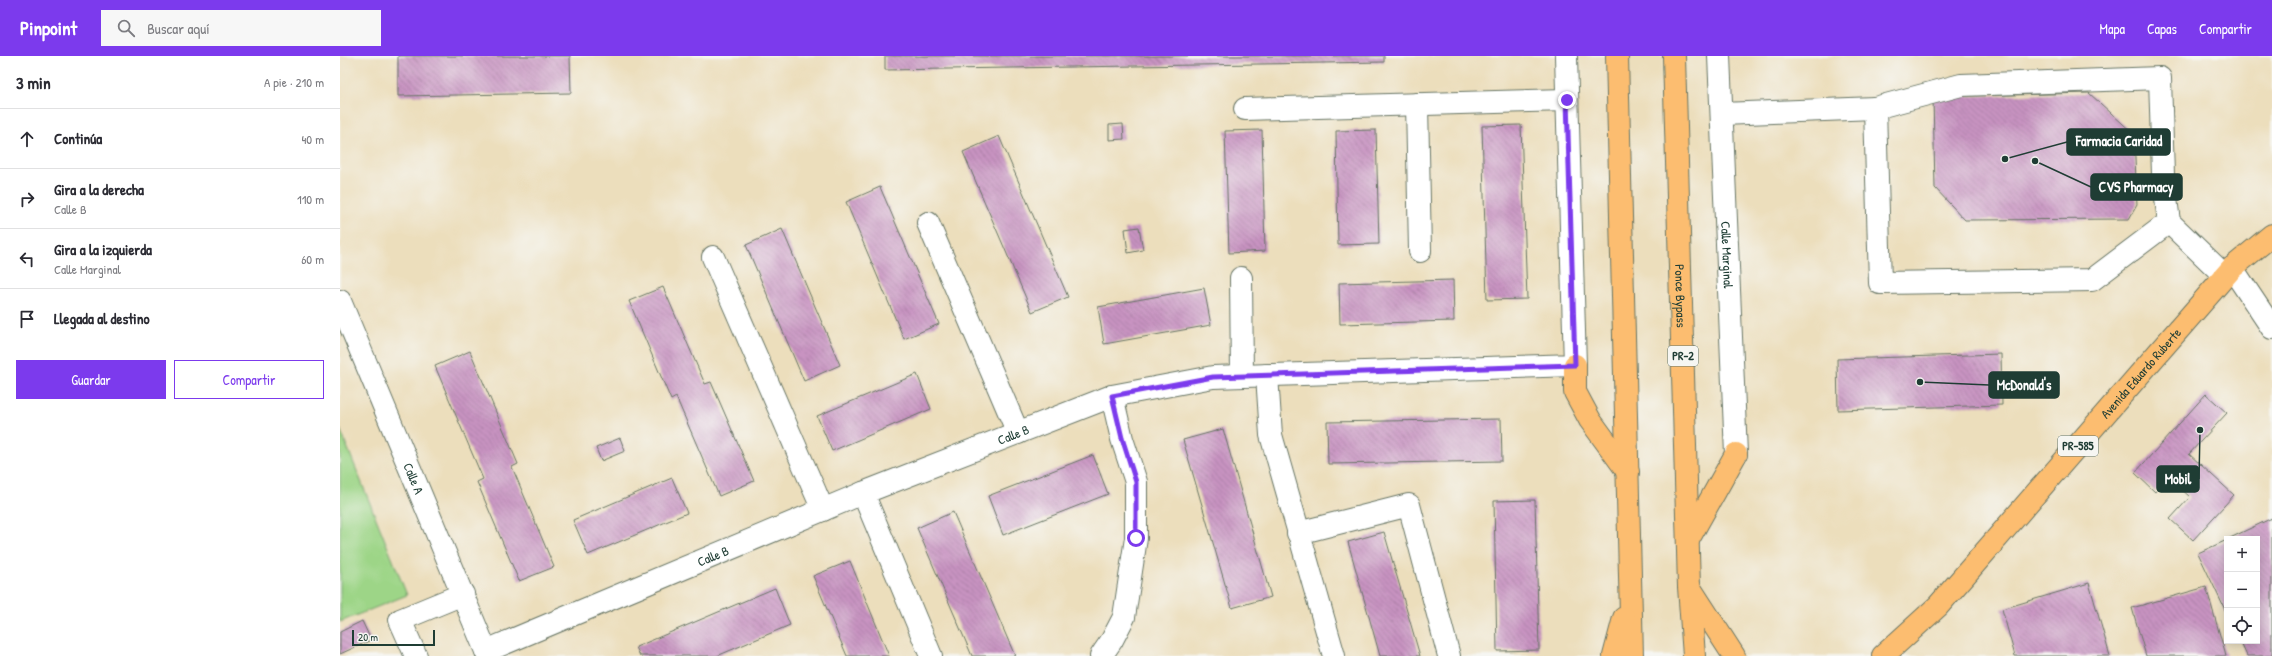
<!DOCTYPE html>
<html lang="es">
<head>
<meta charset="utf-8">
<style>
	:root { --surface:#fff; --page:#f7f7f7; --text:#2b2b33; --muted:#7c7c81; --line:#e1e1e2; --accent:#7c3aed }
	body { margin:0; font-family:"Patrick Hand",sans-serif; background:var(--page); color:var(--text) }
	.controls { position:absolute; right:12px; bottom:12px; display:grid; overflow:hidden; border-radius:0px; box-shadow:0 2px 10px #0003 }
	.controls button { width:36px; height:36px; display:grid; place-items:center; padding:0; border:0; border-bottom:1px solid var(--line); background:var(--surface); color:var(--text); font:20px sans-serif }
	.scale { position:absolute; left:12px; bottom:10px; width:83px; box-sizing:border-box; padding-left:4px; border:2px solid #1f3d34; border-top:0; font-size:11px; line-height:14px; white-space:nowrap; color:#1f3d34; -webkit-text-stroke:3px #f6f6f2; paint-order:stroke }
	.stop { position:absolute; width:12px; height:12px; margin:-9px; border:3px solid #7c3aed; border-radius:50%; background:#fff }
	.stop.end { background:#7c3aed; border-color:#fff; box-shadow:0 1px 4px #0008 }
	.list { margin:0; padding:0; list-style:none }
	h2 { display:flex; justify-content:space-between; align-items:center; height:52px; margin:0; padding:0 16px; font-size:17px }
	h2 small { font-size:13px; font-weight:400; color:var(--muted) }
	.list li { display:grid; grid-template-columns:26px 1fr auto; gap:12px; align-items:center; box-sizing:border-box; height:60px; padding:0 16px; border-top:1px solid var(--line) }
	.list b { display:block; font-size:15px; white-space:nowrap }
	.list p { margin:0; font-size:13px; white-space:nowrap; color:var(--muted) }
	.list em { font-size:13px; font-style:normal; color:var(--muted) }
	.actions { display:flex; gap:8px; padding:12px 16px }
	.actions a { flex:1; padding:9px 0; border:1px solid var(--accent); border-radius:0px; text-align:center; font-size:14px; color:var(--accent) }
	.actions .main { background:var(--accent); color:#fff }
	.icon { flex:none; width:22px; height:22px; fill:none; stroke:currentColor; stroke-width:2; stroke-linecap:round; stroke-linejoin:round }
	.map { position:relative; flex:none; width:1932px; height:600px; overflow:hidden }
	header { display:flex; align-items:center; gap:24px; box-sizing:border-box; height:56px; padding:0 20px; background:var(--accent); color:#fff }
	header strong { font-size:19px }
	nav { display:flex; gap:22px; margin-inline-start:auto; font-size:14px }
	.search { width:280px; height:36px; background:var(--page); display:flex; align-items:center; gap:10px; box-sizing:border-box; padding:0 14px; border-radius:0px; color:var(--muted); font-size:15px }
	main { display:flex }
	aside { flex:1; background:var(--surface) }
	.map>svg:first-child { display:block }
	.park { fill:#9dd587; stroke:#5e895e }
	.building { fill:url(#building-back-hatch) }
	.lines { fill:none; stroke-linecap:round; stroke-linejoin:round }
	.minor-casing { stroke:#677564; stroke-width:24 }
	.major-casing { stroke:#677564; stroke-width:24 }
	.highway-casing { stroke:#677564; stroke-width:24 }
	.minor { stroke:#fff; stroke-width:22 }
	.major { stroke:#fcbd6f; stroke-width:22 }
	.highway { stroke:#fcbd6f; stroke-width:22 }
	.route { stroke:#7c3aed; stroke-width:5 }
	.labels { text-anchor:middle; stroke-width:4; stroke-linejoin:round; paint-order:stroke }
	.shield { fill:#f6f6f2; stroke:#60746d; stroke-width:1 }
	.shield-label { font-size:12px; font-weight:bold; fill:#1f3d34 }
	.street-label { font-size:13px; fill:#1f3d34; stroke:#f6f6f2 }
	.leader { fill:none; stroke:#1f3d34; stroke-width:1.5 }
	.callout-dot { fill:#1f3d34; stroke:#f6f6f2; stroke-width:1.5 }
	.callout { fill:#1f3d34; stroke:#1f3d34; stroke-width:1.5 }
	.callout-label { font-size:14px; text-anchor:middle; font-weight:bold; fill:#fff }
</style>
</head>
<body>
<header>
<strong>Pinpoint</strong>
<div class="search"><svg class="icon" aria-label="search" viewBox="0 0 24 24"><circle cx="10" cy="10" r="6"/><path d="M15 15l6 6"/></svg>Buscar aquí</div>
<nav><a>Mapa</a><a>Capas</a><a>Compartir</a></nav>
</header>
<main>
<aside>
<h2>3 min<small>A pie · 210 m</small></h2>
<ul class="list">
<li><svg class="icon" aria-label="ahead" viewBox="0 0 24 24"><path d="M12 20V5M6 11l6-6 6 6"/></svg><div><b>Continúa</b></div><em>40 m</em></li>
<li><svg class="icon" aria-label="right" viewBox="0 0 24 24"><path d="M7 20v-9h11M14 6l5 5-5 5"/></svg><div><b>Gira a la derecha</b><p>Calle B</p></div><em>110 m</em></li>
<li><svg class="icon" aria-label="left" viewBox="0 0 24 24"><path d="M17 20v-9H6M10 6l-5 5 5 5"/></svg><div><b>Gira a la izquierda</b><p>Calle Marginal</p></div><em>60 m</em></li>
<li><svg class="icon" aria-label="arrive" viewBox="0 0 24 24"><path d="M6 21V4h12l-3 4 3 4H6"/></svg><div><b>Llegada al destino</b></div></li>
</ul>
<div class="actions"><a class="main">Guardar</a><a>Compartir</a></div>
</aside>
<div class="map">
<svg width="1932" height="600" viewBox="0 0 1932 600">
	<defs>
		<pattern id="building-back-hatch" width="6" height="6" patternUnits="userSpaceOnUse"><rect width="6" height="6" fill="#c893c1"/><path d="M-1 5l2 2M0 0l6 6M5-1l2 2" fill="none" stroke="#a2799e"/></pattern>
	</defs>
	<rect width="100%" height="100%" fill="#f6f6f2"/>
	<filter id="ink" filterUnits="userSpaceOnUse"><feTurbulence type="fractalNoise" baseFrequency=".025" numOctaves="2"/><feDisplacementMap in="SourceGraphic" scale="8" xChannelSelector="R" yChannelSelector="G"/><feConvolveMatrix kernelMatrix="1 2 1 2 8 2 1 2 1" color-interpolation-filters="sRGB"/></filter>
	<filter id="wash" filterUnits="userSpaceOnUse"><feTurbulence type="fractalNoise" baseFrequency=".012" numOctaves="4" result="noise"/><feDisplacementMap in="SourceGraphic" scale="16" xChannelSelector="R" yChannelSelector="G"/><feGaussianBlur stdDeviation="0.9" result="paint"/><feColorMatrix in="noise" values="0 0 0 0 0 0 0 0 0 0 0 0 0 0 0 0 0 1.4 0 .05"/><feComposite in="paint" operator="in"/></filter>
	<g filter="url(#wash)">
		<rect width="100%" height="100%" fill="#ecdebc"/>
		<!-- park -->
		<polygon class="park" points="0,373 67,539 0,566"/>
		<g id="blocks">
			<!-- building -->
			<g class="building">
				<polygon points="58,0 230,0 231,37 58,40"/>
				<polygon points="545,0 1044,0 1044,6 545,14"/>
				<polygon points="1749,37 1794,78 1797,149 1789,163 1625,164 1595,132 1593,41"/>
				<polygon points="783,68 784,83 769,84 769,69"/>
				<polygon points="1181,69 1187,243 1147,244 1142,70"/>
				<polygon points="922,74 925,195 889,197 885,75"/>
				<polygon points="1036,74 1039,188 998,189 996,75"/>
				<polygon points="659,80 728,241 692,256 623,96"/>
				<polygon points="540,131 599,268 564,283 506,146"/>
				<polygon points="799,171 803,194 788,197 785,173"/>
				<polygon points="442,173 500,309 464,325 406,189"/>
				<polygon points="1113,224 1114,265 1000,268 999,227"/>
				<polygon points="323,231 365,328 371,326 414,425 379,440 336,341 331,344 289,245"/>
				<polygon points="864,232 871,269 764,288 758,251"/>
				<polygon points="130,295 178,408 172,411 214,511 179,525 137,426 143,423 95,310"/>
				<polygon points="1661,298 1662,349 1498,354 1497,303"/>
				<polygon points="577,318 591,353 492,395 477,360"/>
				<polygon points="1866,338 1887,357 1849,398 1894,439 1853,484 1830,463 1850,441 1828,421 1815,436 1795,417"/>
				<polygon points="1161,363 1162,405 988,408 987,366"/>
				<polygon points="883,373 931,541 892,552 843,384"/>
				<polygon points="280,382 285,395 261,405 256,392"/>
				<polygon points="753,399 768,438 663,479 648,440"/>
				<polygon points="332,422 347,457 248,499 233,464"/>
				<polygon points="1195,444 1199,594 1157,595 1154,445"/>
				<polygon points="613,456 675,600 632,600 577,472"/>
				<polygon points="1932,462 1932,600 1907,600 1900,585 1917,585 1917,483 1888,483"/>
				<polygon points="1044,476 1080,600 1040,600 1008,486"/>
				<polygon points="1887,484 1887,558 1858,497"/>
				<polygon points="510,505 549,600 507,600 473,520"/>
				<polygon points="1749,527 1770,600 1675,600 1662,553"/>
				<polygon points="1866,531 1886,600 1806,600 1792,552"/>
				<polygon points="435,532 450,569 377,600 300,600 296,591"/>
				<polygon points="22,565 31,584 0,598 0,576"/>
			</g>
		</g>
	</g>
	<g filter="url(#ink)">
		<use href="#blocks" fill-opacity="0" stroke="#677564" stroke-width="1"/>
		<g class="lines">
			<!-- minor casing -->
			<g class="minor-casing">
				<g id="minor">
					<path id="s1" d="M1379,0L1396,398"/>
					<polyline points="1077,48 1080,195"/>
					<polyline points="905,53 1227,44"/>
					<polyline points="1382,58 1535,52"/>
					<polyline points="1829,166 1823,119 1820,22 1621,29 1535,52 1540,227 1752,224 1829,166 1885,220"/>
					<polyline points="588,167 678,377"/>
					<polyline points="373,201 483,454"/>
					<polyline points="1892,212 1932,272"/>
					<polyline points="901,222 902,320"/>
					<path id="s2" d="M0,245L148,600"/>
					<polyline points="927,319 931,379 994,600"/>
					<polyline points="523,437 591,600"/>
					<polyline points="958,477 1069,449 1109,600"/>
					<path id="s3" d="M146,595L523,437L772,340L873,321L1235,309L1226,0"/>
					<polyline points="76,600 60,564 123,538"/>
					<polyline points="761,600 772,584 784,561 796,482 796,426 782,383 772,340"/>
				</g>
			</g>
			<!-- major casing -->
			<g class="major-casing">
				<g id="major">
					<path id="s4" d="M1543,600L1598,550L1892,212L1932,179"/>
				</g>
			</g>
			<!-- highway casing -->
			<g class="highway-casing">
				<g id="highway">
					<polyline points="1277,0 1292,600"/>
					<path id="s5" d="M1334,0L1349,531L1354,600"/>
					<polyline points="1235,309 1235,336 1250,364 1288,416"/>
					<polyline points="1348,484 1396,398"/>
					<polyline points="1350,532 1394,600"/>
					<polyline points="1274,600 1284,562"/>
				</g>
			</g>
			<!-- minor -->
			<use href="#minor" class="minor"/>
			<!-- major -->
			<use href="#major" class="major"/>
			<!-- highway -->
			<use href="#highway" class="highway"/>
		</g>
	</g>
	<g class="lines" filter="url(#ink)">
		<!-- route -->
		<polyline class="route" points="796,482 796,426 782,382 772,340 873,321 1235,309 1227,44"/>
	</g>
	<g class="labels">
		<!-- shield labels -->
		<g class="shield">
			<rect x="1328" y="290" width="30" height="20" rx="3"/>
			<rect x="1718" y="380" width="40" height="20" rx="3"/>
		</g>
		<g class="shield-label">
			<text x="1343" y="304">PR-2</text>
			<text x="1738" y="394">PR-585</text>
		</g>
		<!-- street labels -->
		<g class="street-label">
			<text dy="5" stroke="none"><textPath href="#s1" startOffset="199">Calle Marginal</textPath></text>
			<text dy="5" stroke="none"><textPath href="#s5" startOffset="240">Ponce Bypass</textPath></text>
			<text dy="5" stroke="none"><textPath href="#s4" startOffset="383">Avenida Eduardo Ruberte</textPath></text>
			<text dy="5" stroke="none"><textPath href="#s3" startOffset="570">Calle B</textPath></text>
			<text dy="5" stroke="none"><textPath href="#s2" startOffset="192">Calle A</textPath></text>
			<text dy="5" stroke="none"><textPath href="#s3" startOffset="246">Calle B</textPath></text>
		</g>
	</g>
	<!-- callouts -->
	<path class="leader" d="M1665 103L1727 86M1695 105L1751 131M1580 326L1649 329M1860 374L1859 423"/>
	<g class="callout-dot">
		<circle cx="1665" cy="103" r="4"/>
		<circle cx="1695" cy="105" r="4"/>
		<circle cx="1580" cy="326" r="4"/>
		<circle cx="1860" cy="374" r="4"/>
	</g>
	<g class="callout">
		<rect x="1727" y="73" width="103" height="26" rx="4"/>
		<rect x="1751" y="118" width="91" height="26" rx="4"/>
		<rect x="1649" y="316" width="70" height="26" rx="4"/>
		<rect x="1817" y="410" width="42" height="26" rx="4"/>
	</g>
	<g class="callout-label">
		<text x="1779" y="90">Farmacia Caridad</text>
		<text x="1796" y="136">CVS Pharmacy</text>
		<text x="1684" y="334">McDonald's</text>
		<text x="1838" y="428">Mobil</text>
	</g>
</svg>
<div class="controls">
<button>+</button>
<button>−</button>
<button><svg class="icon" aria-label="locate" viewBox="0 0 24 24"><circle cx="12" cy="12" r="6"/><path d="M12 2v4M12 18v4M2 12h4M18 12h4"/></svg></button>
</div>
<div class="scale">20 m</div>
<div class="stop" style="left:796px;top:482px"></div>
<div class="stop end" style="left:1227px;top:44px"></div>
</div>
</main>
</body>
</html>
